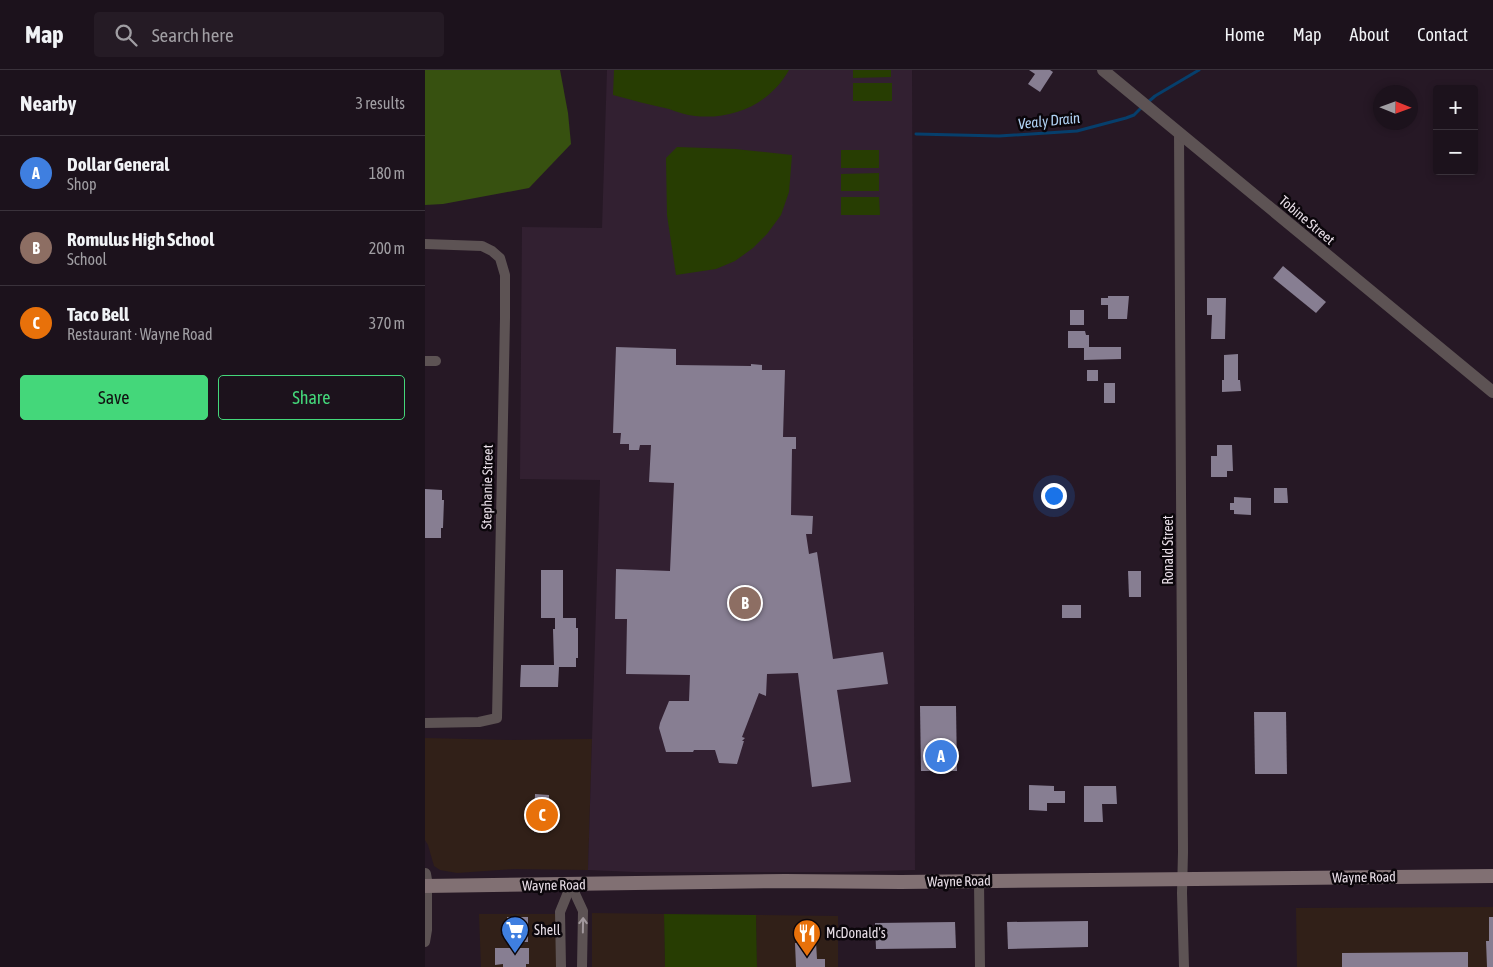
<!DOCTYPE html>
<html lang="en">
<head>
<meta charset="utf-8">
<style>
	:root { --surface:#1c121c; --page:#251b25; --text:#f1f3f6; --muted:#a09ea3; --line:#3a323b; --accent:#44d77a }
	body { margin:0; font-family:"Asap Condensed",sans-serif; background:var(--page); color:var(--text) }
	.controls { position:absolute; right:15px; top:15px; display:grid; overflow:hidden; border-radius:5px; box-shadow:0 2px 8px #0003 }
	.controls button { width:45px; height:45px; display:grid; place-items:center; padding:0; border:0; border-bottom:1px solid var(--line); background:var(--surface); color:var(--text); font:25px sans-serif }
	.compass { position:absolute; left:948px; top:15px; width:45px; height:45px; border-radius:50%; background:var(--surface); box-shadow:0 2px 8px #0003; rotate:91deg }
	.you { position:absolute; left:628px; top:425px; width:18px; height:18px; margin:-12px; border:4px solid #fff; border-radius:50%; background:#1a73e8; box-shadow:0 0 0 8px #1a73e833 }
	.badge { display:grid; place-items:center; width:32px; height:32px; border-radius:50%; background:var(--accent); color:#fff; font-size:16px; font-weight:700 }
	.pin { position:absolute; translate:-50% -50%; border:2px solid #fff; box-shadow:0 1px 5px #0006 }
	.list { margin:0; padding:0; list-style:none }
	h2 { display:flex; justify-content:space-between; align-items:center; height:65px; margin:0; padding:0 20px; font-size:21px }
	h2 small { font-size:16px; font-weight:400; color:var(--muted) }
	.list li { display:grid; grid-template-columns:32px 1fr auto; gap:15px; align-items:center; box-sizing:border-box; height:75px; padding:0 20px; border-top:1px solid var(--line) }
	.list b { display:block; font-size:19px; white-space:nowrap }
	.list p { margin:0; font-size:16px; white-space:nowrap; color:var(--muted) }
	.list em { font-size:16px; font-style:normal; color:var(--muted) }
	.actions { display:flex; gap:10px; padding:15px 20px }
	.actions a { flex:1; padding:11px 0; border:1px solid var(--accent); border-radius:5px; text-align:center; font-size:18px; color:var(--accent) }
	.actions .main { background:var(--accent); color:#111 }
	.icon { flex:none; width:28px; height:28px; fill:none; stroke:currentColor; stroke-width:2; stroke-linecap:round; stroke-linejoin:round }
	.map { position:relative; flex:none; width:1068px; height:897px; overflow:hidden }
	header { display:flex; align-items:center; gap:30px; box-sizing:border-box; height:70px; padding:0 25px; background:var(--surface); border-bottom:1px solid var(--line) }
	header strong { font-size:24px }
	nav { display:flex; gap:28px; margin-inline-start:auto; font-size:18px }
	.search { width:350px; height:45px; background:var(--page); display:flex; align-items:center; gap:12px; box-sizing:border-box; padding:0 18px; border-radius:5px; color:var(--muted); font-size:19px }
	main { display:flex }
	aside { flex:1; background:var(--surface) }
	.map>svg:first-child { display:block }
	.commercial { fill:#312018 }
	.built { fill:#322031 }
	.green { fill:#273d02 }
	.forest { fill:#375110 }
	.lines { fill:none; stroke-linecap:round; stroke-linejoin:round }
	.stream { stroke:#063f6c; stroke-width:3 }
	.building { fill:#877e92 }
	.minor { stroke:#5d5354; stroke-width:10 }
	.tertiary { stroke:#5d5354; stroke-width:12 }
	.secondary { stroke:#817073; stroke-width:14 }
	.oneway { stroke:#a2989d }
	.labels { text-anchor:middle; stroke-width:5; stroke-linejoin:round; paint-order:stroke }
	.street-label { font-size:14px; fill:#e7dde6; stroke:#0b060b }
	.poi-label { font-size:14px; fill:#e7dde6; stroke:#0b060b; text-anchor:start }
	.water-label { font-size:15px; font-style:italic; fill:#b0d2f4; stroke:#0b060b }
</style>
</head>
<body>
<header>
<strong>Map</strong>
<div class="search"><svg class="icon" aria-label="search" viewBox="0 0 24 24"><circle cx="10" cy="10" r="6"/><path d="M15 15l6 6"/></svg>Search here</div>
<nav><a>Home</a><a>Map</a><a>About</a><a>Contact</a></nav>
</header>
<main>
<aside>
<h2>Nearby<small>3 results</small></h2>
<ul class="list">
<li><span class="badge" style="background:#3f7fe0">A</span><div><b>Dollar General</b><p>Shop</p></div><em>180 m</em></li>
<li><span class="badge" style="background:#8d6e63">B</span><div><b>Romulus High School</b><p>School</p></div><em>200 m</em></li>
<li><span class="badge" style="background:#e8710a">C</span><div><b>Taco Bell</b><p>Restaurant · Wayne Road</p></div><em>370 m</em></li>
</ul>
<div class="actions"><a class="main">Save</a><a>Share</a></div>
</aside>
<div class="map">
<svg width="1068" height="897" viewBox="0 0 1068 897">
	<rect width="100%" height="100%" fill="#261825"/>
	<!-- commercial -->
	<g class="commercial">
		<polygon points="0,668 86,670 167,669 163,800 89,799 32,803 15,800 9,796 3,775 0,770"/>
		<polygon points="1068,837 1068,897 872,897 871,838"/>
		<polygon points="167,843 239,844 240,897 167,897"/>
		<polygon points="54,844 131,844 132,897 56,897"/>
		<polygon points="331,845 413,846 413,897 332,897"/>
	</g>
	<!-- built -->
	<polygon class="built" points="182,0 487,0 490,800 415,802 210,802 163,800 175,410 95,409 97,157 177,158"/>
	<!-- green -->
	<g class="green">
		<path d="M189,0H364C345,34 308,50 270,46C261,45 252,42 244,39C225,35 207,30 188,25Z"/>
		<polygon points="428,0 466,0 466,7 428,8"/>
		<rect x="428" y="13" width="39" height="18"/>
		<polygon points="252,77 310,79 367,85 364,122 356,145 342,164 328,178 310,191 291,199 251,205 242,145 241,88"/>
		<rect x="416" y="80" width="38" height="18"/>
		<polygon points="454,103 454,121 416,121 416,104"/>
		<polygon points="416,127 454,127 455,145 416,145"/>
		<polygon points="239,844 331,845 332,897 240,897"/>
	</g>
	<!-- forest -->
	<polygon class="forest" points="0,0 135,0 143,43 146,74 104,118 18,134 0,135"/>
	<g class="lines">
		<!-- stream -->
		<g class="stream">
			<polyline points="722,33 730,26 774,0"/>
			<polyline points="491,64 574,66 652,61 701,48 709,45 717,37"/>
		</g>
	</g>
	<!-- building -->
	<g class="building">
		<polygon points="604,0 625,0 628,2 615,22 603,14 610,4"/>
		<polygon points="858,196 901,232 891,243 848,208"/>
		<polygon points="683,226 704,226 702,249 683,249 683,235 676,235 676,228 683,228"/>
		<polygon points="782,228 801,228 800,269 786,269 787,245 782,245"/>
		<rect x="645" y="240" width="14" height="15"/>
		<polygon points="643,261 660,261 661,265 664,265 664,277 696,277 696,289 659,290 659,278 643,278"/>
		<polygon points="191,277 251,279 251,295 326,296 326,294 337,295 337,300 360,300 358,367 371,367 371,379 367,379 366,445 388,446 387,464 381,464 384,484 392,482 408,589 458,582 463,614 412,620 426,712 387,717 373,603 342,604 341,626 334,623 317,667 320,668 317,671 319,671 312,694 294,693 290,680 269,680 268,682 241,682 234,658 235,653 244,631 264,631 265,605 201,604 202,549 190,549 191,499 245,501 249,413 224,412 226,375 215,375 214,380 204,380 204,374 195,374 196,363 188,363"/>
		<polygon points="813,284 813,310 815,310 816,321 797,322 797,310 799,310 799,285"/>
		<rect x="662" y="300" width="11" height="11"/>
		<rect x="679" y="313" width="11" height="20"/>
		<polygon points="792,375 807,375 808,401 802,401 802,407 786,407 786,386 792,386"/>
		<polygon points="849,418 862,418 863,433 849,433"/>
		<polygon points="0,419 17,420 17,430 19,430 18,458 16,458 16,468 0,468"/>
		<polygon points="809,427 826,428 826,445 809,444 809,440 805,440 805,433 809,433"/>
		<polygon points="116,500 138,500 138,548 151,548 151,558 153,558 153,588 151,588 151,597 134,597 133,617 95,617 96,595 129,595 128,559 130,559 130,548 116,548"/>
		<polygon points="703,501 716,501 716,527 704,527"/>
		<rect x="637" y="535" width="19" height="13"/>
		<polygon points="495,636 531,636 532,701 496,701"/>
		<polygon points="829,642 861,642 862,704 830,704"/>
		<polygon points="604,715 629,716 629,721 640,721 640,733 622,733 622,741 604,740"/>
		<polygon points="659,716 691,716 692,734 677,734 678,752 659,752"/>
		<polygon points="110,724 124,725 123,763 109,762"/>
		<rect x="82" y="847" width="21" height="25"/>
		<polygon points="1064,847 1068,847 1068,897 1062,897 1061,871 1064,871"/>
		<polygon points="663,851 663,877 583,879 582,852"/>
		<polygon points="530,852 531,878 451,879 450,853"/>
		<polygon points="391,872 392,889 400,889 400,897 371,897 370,873"/>
		<polygon points="70,878 104,878 104,894 101,894 101,897 78,897 78,894 70,895"/>
		<polygon points="1043,882 1043,897 917,897 917,883"/>
	</g>
	<g class="lines">
		<!-- minor -->
		<g class="minor">
			<polyline points="754,62 758,782 757,823 759,897"/>
			<polyline points="0,174 57,176 67,181 75,188 80,205 80,248 72,648 54,652 0,653"/>
			<polyline points="0,291 11,291"/>
			<polyline points="554,811 555,897"/>
			<polyline points="146,815 158,841 157,897"/>
			<polyline points="0,872 2,860 2,816"/>
			<polyline points="136,897 135,842 146,815"/>
		</g>
		<!-- tertiary -->
		<g class="tertiary">
			<polyline points="678,0 1068,322"/>
			<polyline points="0,804 2,816"/>
		</g>
		<!-- secondary -->
		<polyline class="secondary" points="0,816 360,811 476,812 1068,806"/>
	</g>
	<!-- one-way arrows -->
	<defs><path id="oneway-shaft" d="M-6 0H5M1.5-3L5.5 0L1.5 3" fill="none" stroke-width="1.6" stroke-linecap="round" stroke-linejoin="round" transform="scale(1.25)"/></defs>
	<use class="oneway" href="#oneway-shaft" transform="translate(158 855) rotate(-89)"/>
	<!-- icons -->
	<defs>
		<g id="supermarket-pin" transform="scale(1.4375)"><path d="M0 17L-7.5 6A9.5 9.5 0 1 1 7.5 6Z" fill="#3f7fe0" stroke="#0b060b"/><path d="M-6-5.5h2.5l.6 2H6L4.5 2H-2.5L-4.4-4H-6ZM-1.5 3.2a1.3 1.3 0 1 0 .1 0ZM3 3.2a1.3 1.3 0 1 0 .1 0Z" fill="#fff"/></g>
		<g id="restaurant-pin" transform="scale(1.4375)"><path d="M0 17L-7.5 6A9.5 9.5 0 1 1 7.5 6Z" fill="#e8710a" stroke="#0b060b"/><path d="M-5-6h1v4h1v-4h1v4h1v-4h1v5L-1.5 .5V6h-2V.5L-5-1ZM5-6V6H3V1.5H1.5Q1.5-4 5-6Z" fill="#fff"/></g>
	</defs>
	<g fill-rule="evenodd">
		<use href="#supermarket-pin" x="90" y="860"/>
		<use href="#restaurant-pin" x="382" y="863"/>
	</g>
	<g class="labels">
		<!-- street labels -->
		<g class="street-label">
			<text transform="translate(882 150) rotate(40)" y="5">Tobine Street</text>
			<text transform="translate(62 417) rotate(-89)" y="5">Stephanie Street</text>
			<text transform="translate(743 480) rotate(-90)" y="5">Ronald Street</text>
			<text transform="translate(939 807) rotate(-1)" y="5">Wayne Road</text>
			<text transform="translate(534 811) rotate(-1)" y="5">Wayne Road</text>
			<text transform="translate(129 815) rotate(-1)" y="5">Wayne Road</text>
		</g>
		<!-- poi labels -->
		<g class="poi-label">
			<text x="109" y="865">Shell</text>
			<text x="401" y="868">McDonald's</text>
		</g>
		<!-- water labels -->
		<g class="water-label">
			<text transform="translate(624 51) rotate(-6)" y="5">Vealy Drain</text>
		</g>
	</g>
</svg>
<div class="controls">
<button>+</button>
<button>−</button>
</div>
<svg class="compass" viewBox="-18 -18 36 36"><path d="M0-13l5 13h-10z" fill="#e53935"/><path d="M0 13l5-13h-10z" fill="#a09ea3"/></svg>
<div class="you"></div>
<div class="pin badge" style="left:516px;top:686px;background:#3f7fe0">A</div>
<div class="pin badge" style="left:320px;top:533px;background:#8d6e63">B</div>
<div class="pin badge" style="left:117px;top:745px;background:#e8710a">C</div>
</div>
</main>
</body>
</html>
